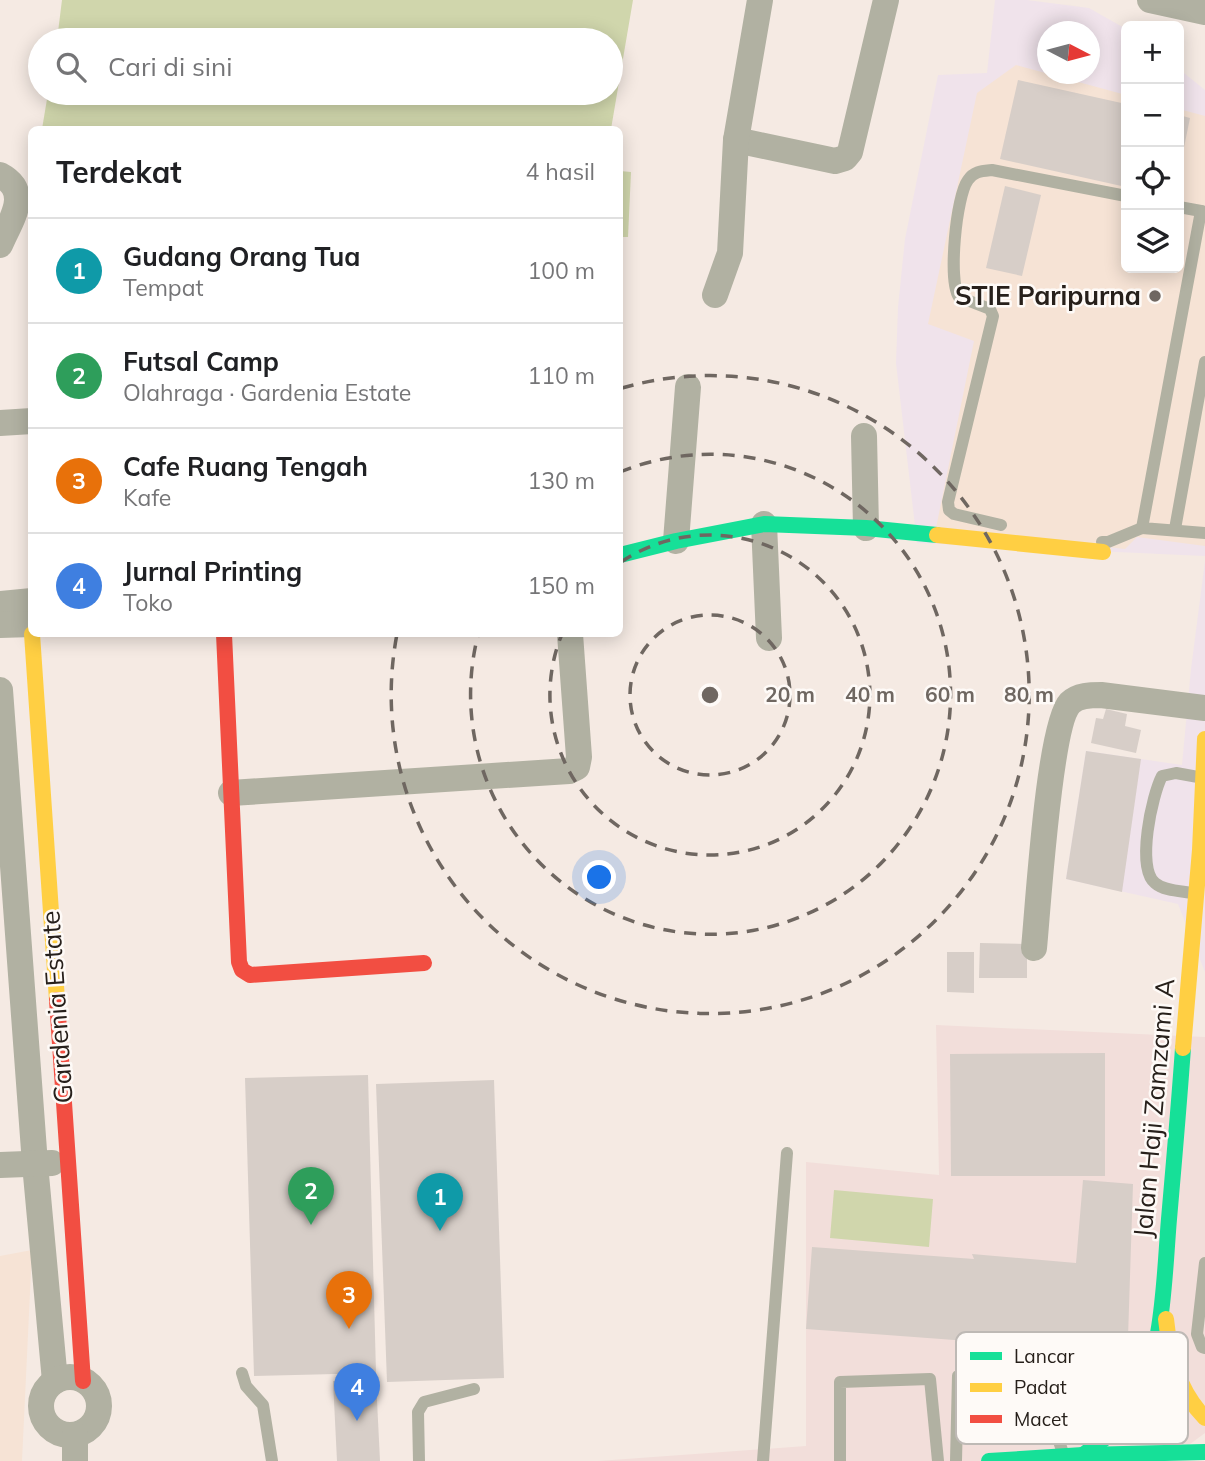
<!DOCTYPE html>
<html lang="id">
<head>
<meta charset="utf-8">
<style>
	:root { --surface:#fff; --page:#f6f6f6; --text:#202124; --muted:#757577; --line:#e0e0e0; --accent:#111827 }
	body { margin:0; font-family:Mulish,sans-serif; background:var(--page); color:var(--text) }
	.controls { position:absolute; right:21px; top:21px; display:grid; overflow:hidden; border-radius:10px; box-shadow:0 4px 18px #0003 }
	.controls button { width:63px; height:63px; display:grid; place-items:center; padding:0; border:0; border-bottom:2px solid var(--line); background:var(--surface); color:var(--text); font:35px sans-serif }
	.compass { position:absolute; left:1037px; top:21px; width:63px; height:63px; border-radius:50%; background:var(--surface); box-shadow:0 4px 18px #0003; rotate:96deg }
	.you { position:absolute; left:600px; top:878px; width:24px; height:24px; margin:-18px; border:5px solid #fff; border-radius:50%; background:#1a73e8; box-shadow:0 0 0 10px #1a73e833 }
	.badge { display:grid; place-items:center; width:46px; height:46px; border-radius:50%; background:var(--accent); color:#fff; font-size:23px; font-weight:700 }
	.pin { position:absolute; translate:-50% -58px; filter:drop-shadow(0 2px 4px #0008) }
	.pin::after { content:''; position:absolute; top:37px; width:24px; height:21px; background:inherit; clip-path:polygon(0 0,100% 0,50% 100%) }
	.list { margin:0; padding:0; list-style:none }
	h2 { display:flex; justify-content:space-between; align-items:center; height:91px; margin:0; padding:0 28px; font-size:30px }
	h2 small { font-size:23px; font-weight:400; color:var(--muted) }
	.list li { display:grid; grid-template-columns:46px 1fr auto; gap:21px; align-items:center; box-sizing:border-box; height:105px; padding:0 28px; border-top:2px solid var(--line) }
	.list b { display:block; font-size:26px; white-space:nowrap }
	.list p { margin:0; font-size:23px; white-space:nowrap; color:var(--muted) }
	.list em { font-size:23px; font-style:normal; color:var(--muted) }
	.icon { flex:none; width:38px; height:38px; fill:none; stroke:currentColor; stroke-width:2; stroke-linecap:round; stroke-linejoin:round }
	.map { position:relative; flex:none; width:1205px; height:1461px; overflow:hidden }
	.search { position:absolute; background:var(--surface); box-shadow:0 4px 18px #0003; left:28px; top:28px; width:595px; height:77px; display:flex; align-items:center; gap:18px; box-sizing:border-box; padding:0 24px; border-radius:38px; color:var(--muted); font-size:26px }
	.panel { position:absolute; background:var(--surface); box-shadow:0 4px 18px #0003; left:28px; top:126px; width:595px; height:511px; border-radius:10px }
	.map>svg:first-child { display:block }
	.commercial { fill:#f0e3eb; fill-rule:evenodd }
	.industrial { fill:#f2deda }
	.built { fill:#f6e3d5 }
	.green { fill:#d0d6ac }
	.building { fill:#d7cec8 }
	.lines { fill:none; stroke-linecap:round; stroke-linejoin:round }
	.lane { stroke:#b1b1a2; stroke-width:12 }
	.street { stroke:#b1b1a2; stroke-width:26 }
	.fast { stroke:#16e098; stroke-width:16 }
	.slow { stroke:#ffcf43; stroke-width:16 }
	.jam { stroke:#f24e42; stroke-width:16 }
	.ring { fill:none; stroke:#6f6761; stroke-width:3.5; stroke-dasharray:12 9 }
	.poi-dot { fill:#6f6761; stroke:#fefaf7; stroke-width:2.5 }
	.labels { text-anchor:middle; stroke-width:5; stroke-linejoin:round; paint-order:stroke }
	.poi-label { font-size:26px; font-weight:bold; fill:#27201b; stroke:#fefaf7; text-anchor:end }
	.street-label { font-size:26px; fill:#27201b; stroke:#fefaf7 }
	.key { fill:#fefaf7; stroke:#beb9b5; stroke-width:2 }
	.key-label { font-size:19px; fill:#27201b }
	.centre { fill:#6f6761; stroke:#fefaf7; stroke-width:3.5 }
	.ring-label { font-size:21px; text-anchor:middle; font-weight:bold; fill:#6f6761; stroke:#fefaf7; stroke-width:5; stroke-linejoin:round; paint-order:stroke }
</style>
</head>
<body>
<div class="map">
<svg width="1205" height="1461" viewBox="0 0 1205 1461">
	<rect width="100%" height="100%" fill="#f5eae3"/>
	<!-- commercial -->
	<g class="commercial">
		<path d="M995,0H1027L1089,8L1126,29V268H1179V69L1205,90V556L917,543L896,363L898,307L905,239L938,75L987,73ZM1048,32H1090V74H1048Z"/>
		<polygon points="1205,561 1205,972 1178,904 1066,879 1086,751 1182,765 1191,669"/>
	</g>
	<!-- industrial -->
	<polygon class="industrial" points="936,1025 1205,1037 1205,1433 1167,1461 598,1461 806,1446 806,1162 939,1175"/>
	<!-- built -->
	<g class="built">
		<polygon points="1016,65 1126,95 1126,268 1179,268 1179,109 1205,116 1205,546 1137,537 1125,549 936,528 974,341 928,324 977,93"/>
		<polygon points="32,1250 22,1461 0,1461 0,1256"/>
	</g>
	<!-- green -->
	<g class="green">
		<polygon points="62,0 633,0 611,129 42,129 48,93 611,93 611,40 57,40"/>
		<polygon points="620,171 631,172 628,237 620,237"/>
		<polygon points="834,1190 933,1199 929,1247 830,1238"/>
	</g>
	<!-- building -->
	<g class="building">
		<polygon points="1018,80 1126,104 1126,187 1000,159"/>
		<polygon points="1179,115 1190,118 1180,167 1179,167"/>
		<polygon points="1005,186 1041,195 1022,276 986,268"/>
		<polygon points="1106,709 1127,714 1125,726 1141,730 1136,753 1091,743 1096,718 1103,719"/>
		<polygon points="1086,751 1141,759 1122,892 1066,879"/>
		<polygon points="980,943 1027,944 1027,978 979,978"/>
		<polygon points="947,952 974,952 974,993 947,992"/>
		<polygon points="1105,1053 1105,1176 951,1176 950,1054"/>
		<polygon points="368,1075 376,1373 254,1376 245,1078"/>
		<polygon points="494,1080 504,1378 387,1382 376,1084"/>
		<polygon points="1083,1180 1133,1184 1127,1369 1104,1367 1099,1411 1065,1408 1070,1342 968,1337 968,1341 806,1329 812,1247 974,1259 972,1254 1076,1263"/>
		<polygon points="376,1380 380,1461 337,1461 333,1381"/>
	</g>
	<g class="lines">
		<!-- lane -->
		<g class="lane">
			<polyline points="1179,207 1201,211"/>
			<polyline points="1205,212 1201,211 1142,528 1205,533"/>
			<path d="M1001,525L954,514L949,510L948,502L993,316L990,309L959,297C948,281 956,196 968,180C974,171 982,171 992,170L1126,196"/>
			<polyline points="1175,529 1205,362"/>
			<polyline points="1102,542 1108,542 1142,528"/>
			<path d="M1192,893C1181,891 1164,891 1155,883C1136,868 1152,795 1162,776L1176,773L1198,777"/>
			<polyline points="1205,1263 1197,1334 1202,1347 1205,1348"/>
			<polyline points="242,1373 246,1386 263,1405 272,1461"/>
			<polyline points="419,1461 418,1412 424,1402 474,1389"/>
			<polyline points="763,1461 787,1153"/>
			<polyline points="840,1461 840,1382 930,1379 938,1461"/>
			<polyline points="956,1461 958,1376 1035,1371 1063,1453"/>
		</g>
		<!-- street -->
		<g class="street">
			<polyline points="1150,0 1205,12"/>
			<polyline points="736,140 835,161 845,158 850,152 886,0"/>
			<path d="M0,175C32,192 11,219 0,245"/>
			<polyline points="715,295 730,253 736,140 760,0"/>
			<polyline points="0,423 32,421"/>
			<polyline points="864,436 866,528"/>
			<polyline points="764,524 769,638"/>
			<polyline points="676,541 688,387"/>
			<polyline points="0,604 32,601"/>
			<polyline points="0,625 32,624"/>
			<polyline points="0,690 35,1164 55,1381"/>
			<polyline points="231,793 569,771 577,767 579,757 570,634"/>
			<path d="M1034,948C1038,908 1049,725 1070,703C1078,695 1091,695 1101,695L1205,708"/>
			<polyline points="0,1165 52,1163"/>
			<circle cx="70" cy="1406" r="29"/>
			<polyline points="75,1461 75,1435"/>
		</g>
		<!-- fast -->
		<g class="fast">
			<polyline points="620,555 676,541 764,524 866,528 937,535"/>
			<path d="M1083,1455C1102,1441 1120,1428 1133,1407C1164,1356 1164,1277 1169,1219C1174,1162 1179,1105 1183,1048"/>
			<polyline points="989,1461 1083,1455 1205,1452"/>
		</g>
		<!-- slow -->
		<g class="slow">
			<polyline points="937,535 1103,552"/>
			<polyline points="32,634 57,1000"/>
			<polyline points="1183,1048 1200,850 1205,739"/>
			<path d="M1166,1319C1170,1357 1178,1390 1205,1418"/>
		</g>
		<!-- jam -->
		<g class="jam">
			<polyline points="224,634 239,962 242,970 250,975 424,963"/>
			<polyline points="57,1000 83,1381"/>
		</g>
	</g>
	<!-- distance rings -->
	<g class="ring">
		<circle cx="710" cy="695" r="80"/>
		<path d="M621 562A160 160 0 1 1 562 634"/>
		<path d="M620 472A240 240 0 1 1 478 635"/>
		<path d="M622 388A319 319 0 1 1 397 634"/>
	</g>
	<!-- markers -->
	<circle class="poi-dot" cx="1155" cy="296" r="7"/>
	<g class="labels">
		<!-- poi labels -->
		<g class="poi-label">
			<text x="1141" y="305">STIE Paripurna</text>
		</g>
		<!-- street labels -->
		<g class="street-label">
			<text transform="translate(57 1007) rotate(-94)" y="9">Gardenia Estate</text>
			<text transform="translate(1154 1108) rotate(-85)" y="9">Jalan Haji Zamzami A</text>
		</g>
	</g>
	<!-- legend -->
	<rect x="956" y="1332" width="232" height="112" rx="10" class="key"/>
	<rect x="970" y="1352" width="32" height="8" fill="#16e098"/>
	<rect x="970" y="1383" width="32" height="9" fill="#ffcf43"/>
	<rect x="970" y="1415" width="32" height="8" fill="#f24e42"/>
	<g class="key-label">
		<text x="1014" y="1363">Lancar</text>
		<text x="1014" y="1394">Padat</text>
		<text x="1014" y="1426">Macet</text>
	</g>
	<circle cx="710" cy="695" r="10" class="centre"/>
	<g class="ring-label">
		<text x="790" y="702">20 m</text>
		<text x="870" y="702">40 m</text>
		<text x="950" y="702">60 m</text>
		<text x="1029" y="702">80 m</text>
	</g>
</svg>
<div class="controls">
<button>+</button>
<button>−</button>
<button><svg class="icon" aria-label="locate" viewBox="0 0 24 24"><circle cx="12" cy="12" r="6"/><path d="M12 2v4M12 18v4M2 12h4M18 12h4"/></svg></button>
<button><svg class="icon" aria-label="layers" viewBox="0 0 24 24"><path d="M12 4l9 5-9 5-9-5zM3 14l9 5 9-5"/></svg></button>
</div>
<svg class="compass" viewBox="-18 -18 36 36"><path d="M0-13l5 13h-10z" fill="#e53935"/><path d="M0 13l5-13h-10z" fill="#757577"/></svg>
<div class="you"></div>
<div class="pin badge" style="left:440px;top:1231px;background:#0f9aa8">1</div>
<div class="pin badge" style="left:311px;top:1225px;background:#2e9e5b">2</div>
<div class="pin badge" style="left:349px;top:1329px;background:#e8710a">3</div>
<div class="pin badge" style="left:357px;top:1421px;background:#3f7fe0">4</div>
<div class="search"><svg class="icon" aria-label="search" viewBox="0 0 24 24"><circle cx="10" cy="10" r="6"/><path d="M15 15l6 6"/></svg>Cari di sini</div>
<section class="panel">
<h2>Terdekat<small>4 hasil</small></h2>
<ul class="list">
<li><span class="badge" style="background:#0f9aa8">1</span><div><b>Gudang Orang Tua</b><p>Tempat</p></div><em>100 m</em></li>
<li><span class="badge" style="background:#2e9e5b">2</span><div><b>Futsal Camp</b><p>Olahraga · Gardenia Estate</p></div><em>110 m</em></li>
<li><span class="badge" style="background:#e8710a">3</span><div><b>Cafe Ruang Tengah</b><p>Kafe</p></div><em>130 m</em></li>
<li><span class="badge" style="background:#3f7fe0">4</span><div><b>Jurnal Printing</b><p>Toko</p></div><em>150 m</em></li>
</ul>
</section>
</div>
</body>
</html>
